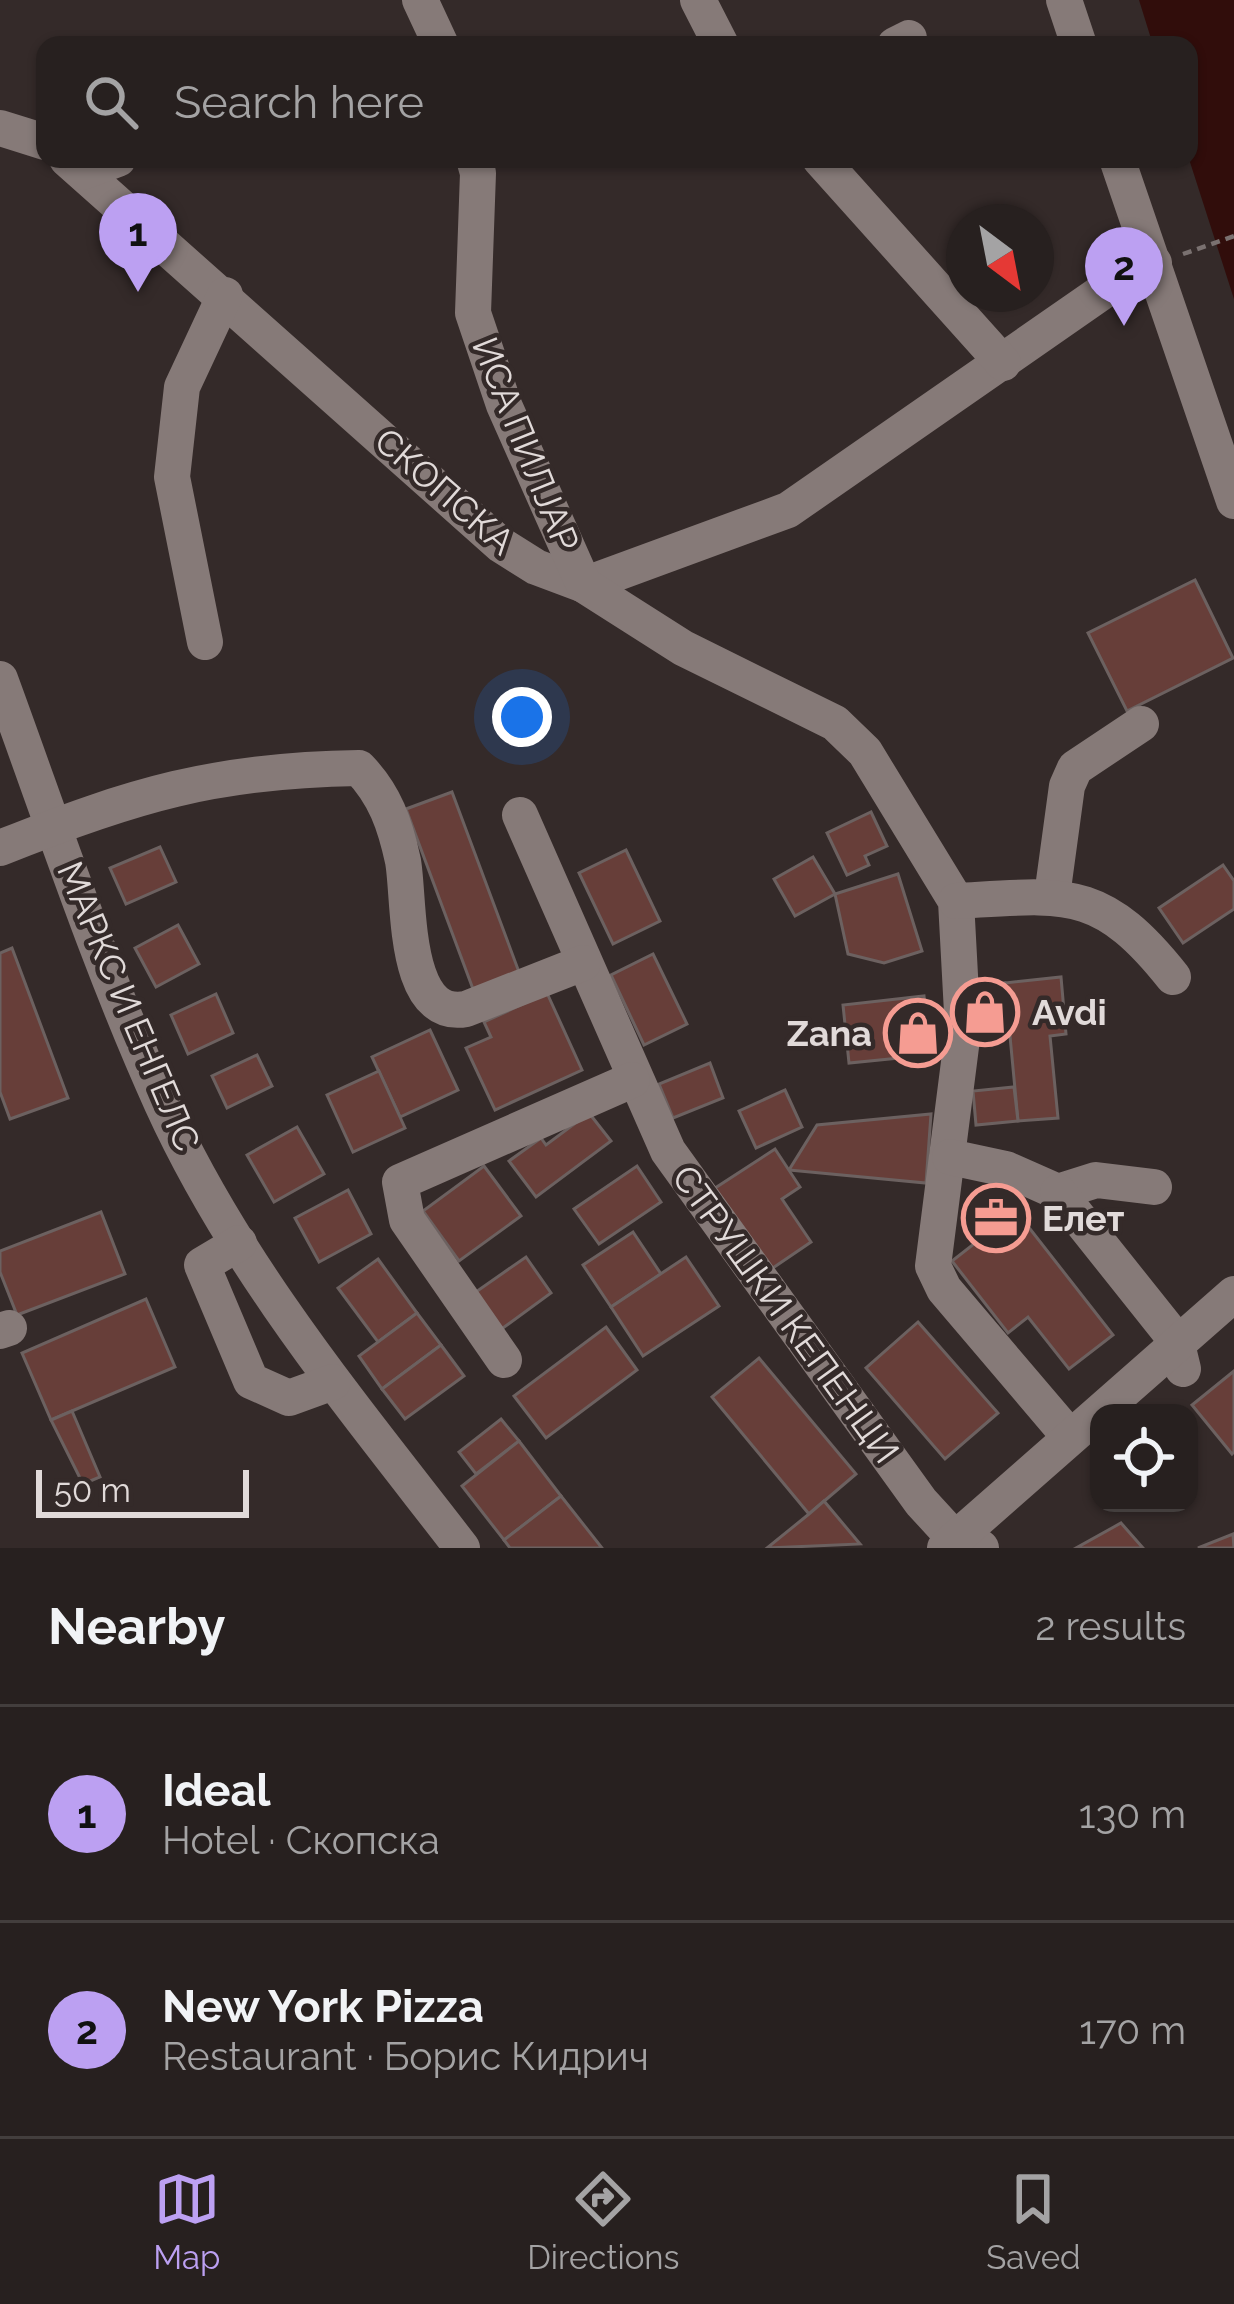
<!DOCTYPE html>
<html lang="en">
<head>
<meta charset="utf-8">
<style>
	:root { --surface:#27201f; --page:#332d2c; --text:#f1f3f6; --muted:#a4a3a4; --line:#433e3d; --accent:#bca0f2 }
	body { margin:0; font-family:Raleway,sans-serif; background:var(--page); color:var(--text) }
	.controls { position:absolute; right:36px; bottom:36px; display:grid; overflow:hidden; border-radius:24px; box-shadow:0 3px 9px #0004 }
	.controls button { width:108px; height:108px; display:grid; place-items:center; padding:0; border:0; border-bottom:3px solid var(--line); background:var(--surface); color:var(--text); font:60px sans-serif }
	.compass { position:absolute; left:946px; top:204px; width:108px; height:108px; border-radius:50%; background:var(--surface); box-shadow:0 3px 9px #0004; rotate:148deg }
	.scale { position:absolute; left:36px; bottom:30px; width:213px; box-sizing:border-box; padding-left:12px; border:6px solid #e1dad9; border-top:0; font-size:33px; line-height:42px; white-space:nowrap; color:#e1dad9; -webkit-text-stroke:9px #342a29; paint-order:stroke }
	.you { position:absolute; left:522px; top:717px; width:42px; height:42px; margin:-30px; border:9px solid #fff; border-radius:50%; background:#1a73e8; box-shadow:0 0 0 18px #1a73e833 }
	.badge { display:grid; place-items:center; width:78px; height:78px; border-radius:50%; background:var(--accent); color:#111; font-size:39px; font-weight:700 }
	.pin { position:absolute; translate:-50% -99px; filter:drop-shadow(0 3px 6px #0008) }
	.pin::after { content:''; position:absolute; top:63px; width:42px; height:36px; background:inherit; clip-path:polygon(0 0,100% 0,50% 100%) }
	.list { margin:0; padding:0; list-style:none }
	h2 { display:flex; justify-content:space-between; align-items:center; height:156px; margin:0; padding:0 48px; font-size:51px }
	h2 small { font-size:39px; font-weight:400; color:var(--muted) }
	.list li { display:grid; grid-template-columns:78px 1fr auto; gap:36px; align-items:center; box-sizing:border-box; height:216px; padding:0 48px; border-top:3px solid var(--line) }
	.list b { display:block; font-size:45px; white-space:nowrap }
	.list p { margin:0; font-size:39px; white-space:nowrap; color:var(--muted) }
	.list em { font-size:39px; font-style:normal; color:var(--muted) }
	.icon { flex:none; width:66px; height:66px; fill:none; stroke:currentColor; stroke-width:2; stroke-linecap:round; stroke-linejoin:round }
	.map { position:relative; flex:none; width:1234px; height:1548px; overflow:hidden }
	.search { position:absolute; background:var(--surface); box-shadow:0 3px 9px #0004; left:36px; right:36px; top:36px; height:132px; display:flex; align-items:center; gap:30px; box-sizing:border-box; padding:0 42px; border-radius:24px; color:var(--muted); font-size:45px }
	.sheet { height:588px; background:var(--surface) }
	nav { display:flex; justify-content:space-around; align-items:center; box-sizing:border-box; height:168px; border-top:3px solid var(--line); background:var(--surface); font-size:33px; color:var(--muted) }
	nav a { display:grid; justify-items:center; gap:6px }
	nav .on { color:var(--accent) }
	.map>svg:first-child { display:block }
	.water { fill:#310d0b }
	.building { fill:#673e39; stroke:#6c6160; stroke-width:3 }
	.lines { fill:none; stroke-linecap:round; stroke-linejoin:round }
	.path { stroke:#7a7170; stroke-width:4.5; stroke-dasharray:9 6; stroke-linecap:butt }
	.minor { stroke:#867a78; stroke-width:36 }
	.labels { text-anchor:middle; stroke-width:9; stroke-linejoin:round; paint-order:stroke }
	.street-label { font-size:36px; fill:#e1dad9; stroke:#342a29 }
	.poi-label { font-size:36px; font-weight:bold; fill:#e1dad9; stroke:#342a29; text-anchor:start }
</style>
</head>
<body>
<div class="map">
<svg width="1234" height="1548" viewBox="0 0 1234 1548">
	<rect width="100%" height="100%" fill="#342a29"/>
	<!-- water -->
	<polygon class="water" points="1139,0 1234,0 1234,299 1189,159 1189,45 1153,45"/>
	<!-- building -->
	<g class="building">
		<polygon points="1195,580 1233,658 1127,711 1088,633"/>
		<polygon points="452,792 519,972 473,989 406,809"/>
		<polygon points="871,812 887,846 865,856 869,865 847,875 827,833"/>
		<polygon points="160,847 176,882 126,904 110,868"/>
		<polygon points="626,850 660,921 613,944 579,873"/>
		<polygon points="813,857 835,894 795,916 774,879"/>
		<polygon points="1223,865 1234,881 1234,909 1183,943 1159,908"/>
		<polygon points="898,874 922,951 884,963 848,954 835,894"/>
		<polygon points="178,925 199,964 156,987 135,948"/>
		<polygon points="12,948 68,1098 10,1119 0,1092 0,953"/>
		<polygon points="653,954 687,1024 644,1045 611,975"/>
		<polygon points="1061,977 1066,1034 1050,1036 1058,1118 1018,1121 1005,983"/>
		<polygon points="1005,983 1009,1027 967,1031 963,987"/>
		<polygon points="547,993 582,1070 495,1110 466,1048 491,1037 484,1022"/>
		<polygon points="216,994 233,1033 188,1054 171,1015"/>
		<polygon points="924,996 930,1055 849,1063 843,1005"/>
		<polygon points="430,1030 458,1090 400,1117 372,1057"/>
		<polygon points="257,1055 272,1086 227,1108 212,1076"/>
		<polygon points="710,1063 723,1098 673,1118 659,1084"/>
		<polygon points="379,1071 405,1128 353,1152 327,1095"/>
		<polygon points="1014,1087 1018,1121 976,1125 973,1091"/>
		<polygon points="785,1090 802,1127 756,1148 739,1111"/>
		<polygon points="589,1113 611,1141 536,1197 509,1161 541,1138 546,1145"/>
		<polygon points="931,1114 926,1183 789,1170 817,1125"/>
		<polygon points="297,1127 324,1174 274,1202 247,1155"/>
		<polygon points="775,1149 800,1187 782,1199 811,1242 764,1274 709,1192"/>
		<polygon points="484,1166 521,1216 459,1261 423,1211"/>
		<polygon points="637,1166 661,1202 599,1244 574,1209"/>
		<polygon points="348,1190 371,1234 319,1262 295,1218"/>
		<polygon points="1016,1211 1113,1335 1069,1369 1028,1317 1008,1333 952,1261"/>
		<polygon points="101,1212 125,1274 17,1315 0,1272 0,1251"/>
		<polygon points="633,1232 661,1274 611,1307 583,1265"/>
		<polygon points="526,1257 551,1293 496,1333 470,1296"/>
		<polygon points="686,1257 719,1306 643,1356 611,1307"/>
		<polygon points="378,1259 417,1313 378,1342 338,1288"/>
		<polygon points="146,1299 175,1367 51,1420 22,1353"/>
		<polygon points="417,1313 441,1345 382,1389 359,1356"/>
		<polygon points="918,1322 998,1413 945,1459 866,1368"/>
		<polygon points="606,1327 637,1370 546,1438 514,1396"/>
		<polygon points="441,1345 464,1376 405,1419 382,1389"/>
		<polygon points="759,1358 856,1474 809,1514 712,1397"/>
		<polygon points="1234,1371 1234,1452 1232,1454 1192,1405"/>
		<polygon points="72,1411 100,1477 83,1484 51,1420"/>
		<polygon points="501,1419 519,1441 476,1474 459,1452"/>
		<polygon points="519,1441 561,1496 504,1540 462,1486"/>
		<polygon points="561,1496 602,1548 510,1548 504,1540"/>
		<polygon points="824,1501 860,1544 767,1548 809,1514"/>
		<polygon points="1121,1523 1143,1548 1076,1548"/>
		<polygon points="1233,1534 1234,1548 1198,1548"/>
	</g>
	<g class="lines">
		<!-- path -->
		<polyline class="path" points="1183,254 1234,236"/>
		<!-- minor -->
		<g class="minor">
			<polyline points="420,0 441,45"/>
			<polyline points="698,0 721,45"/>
			<polyline points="1064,0 1079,45"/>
			<polyline points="895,45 909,38"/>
			<polyline points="0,128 45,142"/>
			<polyline points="67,159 501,545 536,567 584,585 788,510 1115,283 1154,263"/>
			<polyline points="474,159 478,173 473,313 504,405 584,585 683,648 835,723 865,752 956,901 963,1031 933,1266 944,1289 1069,1436"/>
			<polyline points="820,159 1003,363"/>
			<polyline points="1117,159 1234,501"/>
			<polyline points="83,172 118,159"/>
			<polyline points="205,642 172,477 182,387 225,295"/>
			<path d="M0,679C52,821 100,967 162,1104C236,1267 354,1408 462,1548"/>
			<polyline points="520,815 668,1151 921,1502 954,1538 981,1548"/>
			<path d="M0,848C132,795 216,770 359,768C385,795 395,824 403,861C410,900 402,1021 466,1009L583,963"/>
			<polyline points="1052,896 1067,786 1075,768 1141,724"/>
			<path d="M956,901C1065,895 1100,885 1173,977"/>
			<polyline points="950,1157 1006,1169 1058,1192 1096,1180 1154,1187"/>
			<polyline points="1058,1192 1176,1340 1183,1369"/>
			<polyline points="239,1243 202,1265 251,1381 289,1398 333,1382"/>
			<polyline points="0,1331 9,1328"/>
			<polyline points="504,1360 407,1220 400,1182 632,1080"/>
			<polyline points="945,1548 1234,1294"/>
		</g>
	</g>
	<!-- icons -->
	<defs>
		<g id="shop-ring" transform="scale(3.45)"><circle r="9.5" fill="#342a29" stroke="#f59c92" stroke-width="1.5"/><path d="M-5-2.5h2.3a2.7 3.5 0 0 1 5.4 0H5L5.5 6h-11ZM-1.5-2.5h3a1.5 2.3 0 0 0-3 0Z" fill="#f59c92"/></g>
		<g id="office-ring" transform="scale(3.45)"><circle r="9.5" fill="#342a29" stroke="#f59c92" stroke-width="1.5"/><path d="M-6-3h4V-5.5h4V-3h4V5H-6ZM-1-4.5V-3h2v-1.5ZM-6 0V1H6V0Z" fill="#f59c92"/></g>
	</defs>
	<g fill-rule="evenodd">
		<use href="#shop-ring" x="985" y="1012"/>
		<use href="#shop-ring" x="918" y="1033"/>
		<use href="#office-ring" x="996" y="1218"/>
	</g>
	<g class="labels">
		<!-- street labels -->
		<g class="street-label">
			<text transform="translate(526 444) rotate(68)" y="13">ИСА ПИЛЈАР</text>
			<text transform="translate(445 491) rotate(41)" y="13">СКОПСКА</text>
			<text transform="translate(129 1006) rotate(67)" y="13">МАРКС И ЕНГЕЛС</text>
			<text transform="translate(786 1314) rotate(54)" y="13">СТРУШКИ КЕПЕНЦИ</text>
		</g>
		<!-- poi labels -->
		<g class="poi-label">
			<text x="1032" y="1025">Avdi</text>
			<text x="872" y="1046" text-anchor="end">Zana</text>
			<text x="1042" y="1231">Елет</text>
		</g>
	</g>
</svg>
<div class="controls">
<button><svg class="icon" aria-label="locate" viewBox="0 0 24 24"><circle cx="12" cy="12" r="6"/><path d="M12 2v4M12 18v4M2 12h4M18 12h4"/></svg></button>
</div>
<svg class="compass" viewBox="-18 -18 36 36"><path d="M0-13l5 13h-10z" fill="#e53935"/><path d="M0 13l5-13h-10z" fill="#a4a3a4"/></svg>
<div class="scale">50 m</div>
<div class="you"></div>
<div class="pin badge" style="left:138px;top:292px">1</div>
<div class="pin badge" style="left:1124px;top:326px">2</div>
<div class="search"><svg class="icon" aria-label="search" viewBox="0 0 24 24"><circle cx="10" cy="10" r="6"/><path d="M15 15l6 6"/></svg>Search here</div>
</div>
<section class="sheet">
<h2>Nearby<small>2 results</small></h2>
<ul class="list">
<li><span class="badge">1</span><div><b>Ideal</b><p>Hotel · Скопска</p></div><em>130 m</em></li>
<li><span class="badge">2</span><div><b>New York Pizza</b><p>Restaurant · Борис Кидрич</p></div><em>170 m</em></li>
</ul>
</section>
<nav>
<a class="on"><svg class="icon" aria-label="map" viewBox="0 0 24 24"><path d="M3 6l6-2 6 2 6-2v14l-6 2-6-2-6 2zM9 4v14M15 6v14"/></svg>Map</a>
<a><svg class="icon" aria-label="directions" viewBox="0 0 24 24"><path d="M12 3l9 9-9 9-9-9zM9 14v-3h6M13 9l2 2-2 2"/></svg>Directions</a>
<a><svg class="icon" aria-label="saved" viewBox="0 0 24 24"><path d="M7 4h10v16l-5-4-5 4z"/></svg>Saved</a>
</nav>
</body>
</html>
